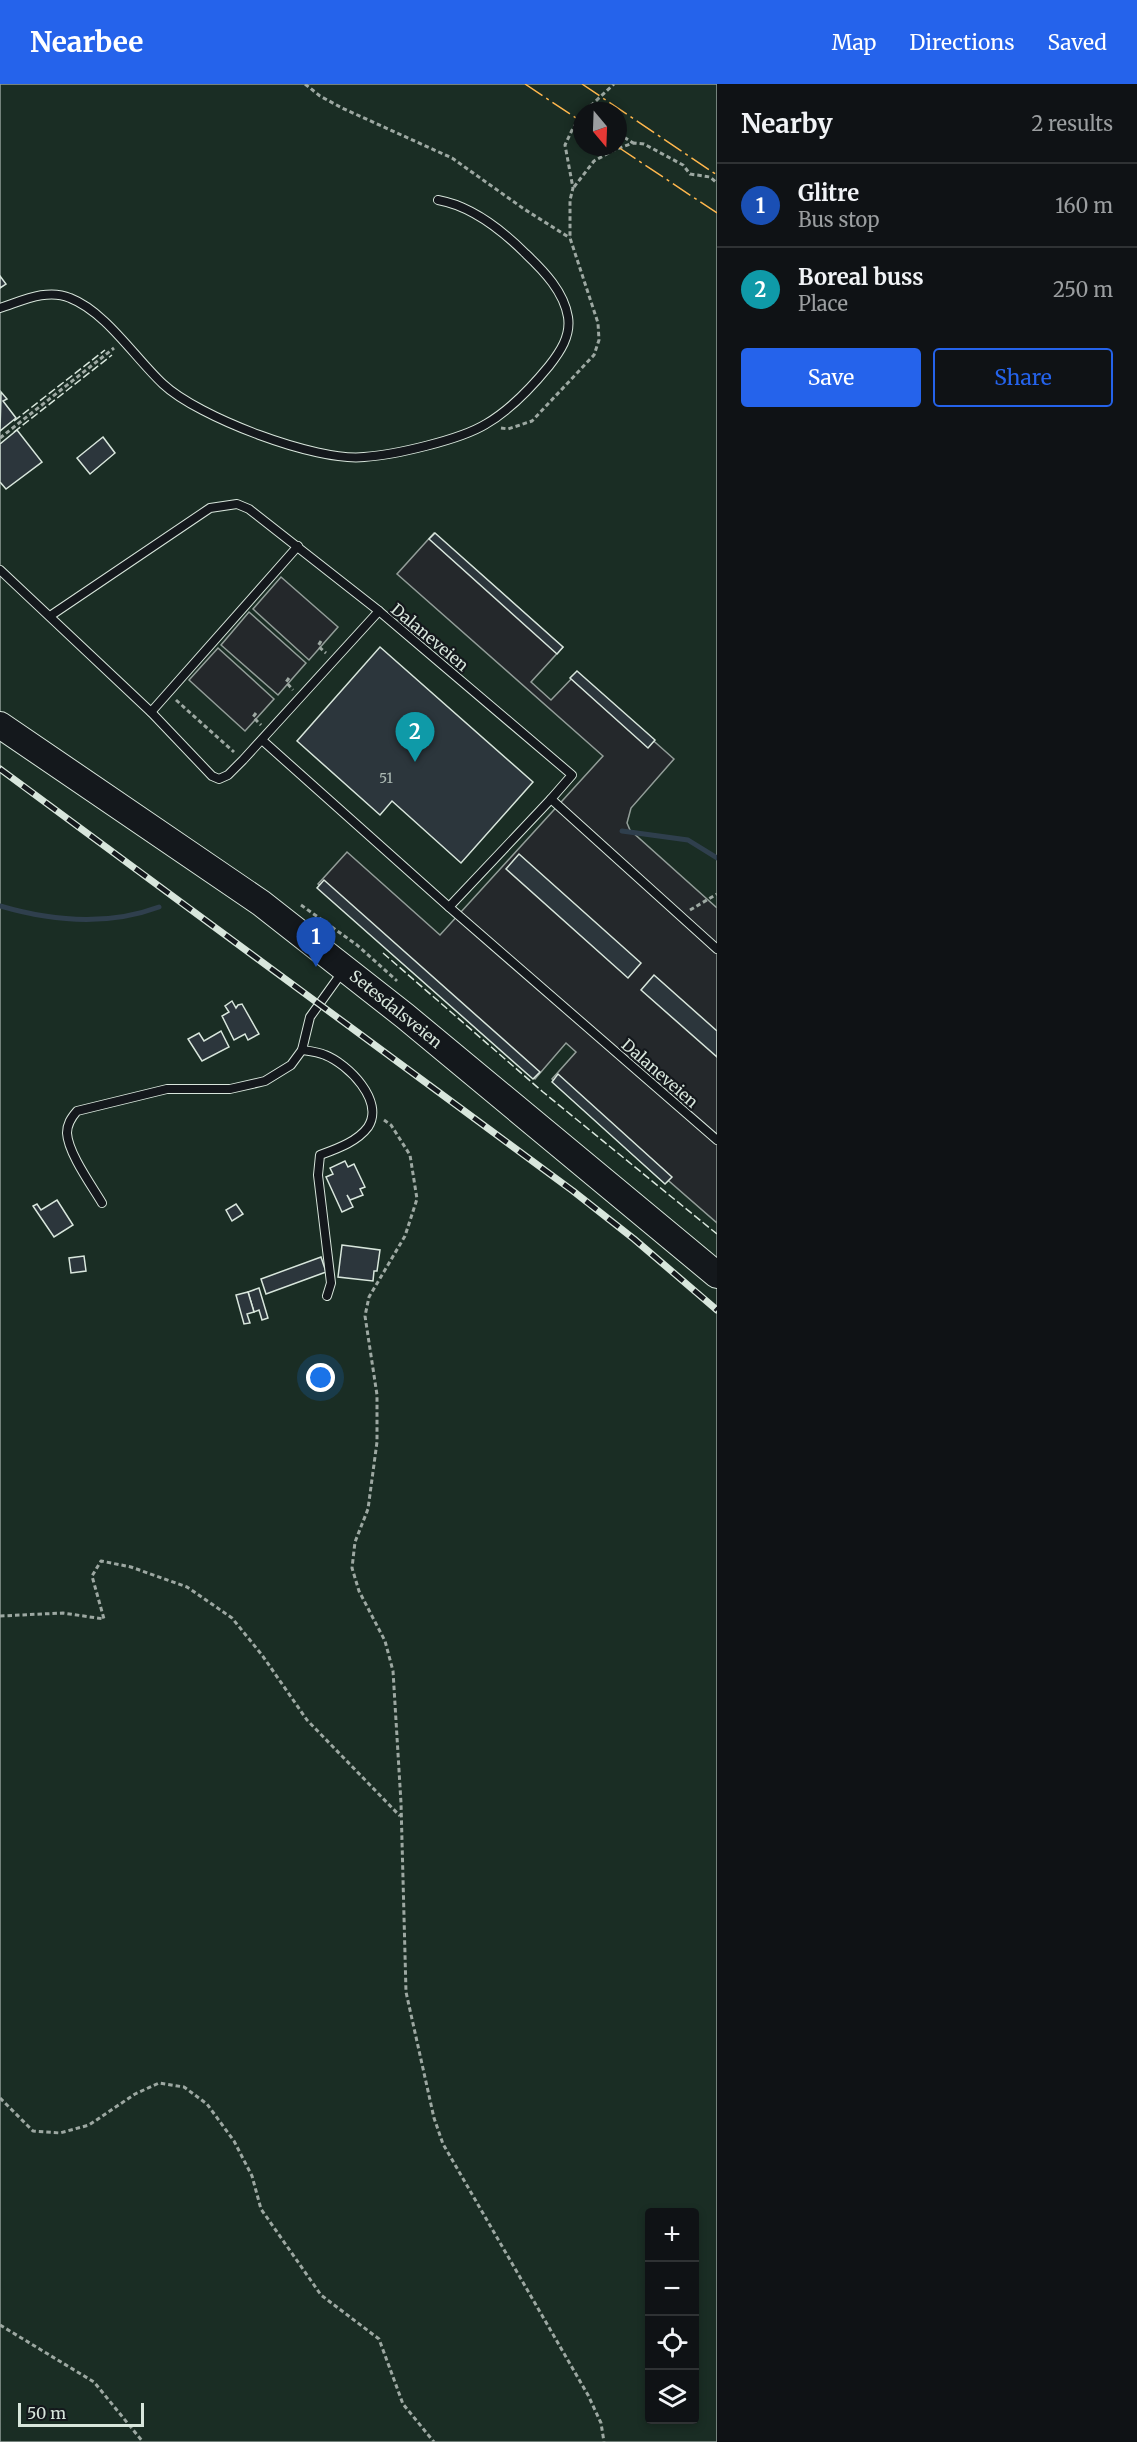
<!DOCTYPE html>
<html lang="en">
<head>
<meta charset="utf-8">
<style>
	:root { --surface:#0f1215; --page:#181b1e; --text:#f1f3f6; --muted:#9b9ea0; --line:#2f3234; --accent:#2563eb }
	body { margin:0; font-family:Merriweather,serif; background:var(--page); color:var(--text) }
	.controls { position:absolute; right:18px; bottom:18px; display:grid; overflow:hidden; border-radius:6px; box-shadow:0 3px 9px #0003 }
	.controls button { width:54px; height:54px; display:grid; place-items:center; padding:0; border:0; border-bottom:2px solid var(--line); background:var(--surface); color:var(--text); font:30px sans-serif }
	.compass { position:absolute; left:573px; top:18px; width:54px; height:54px; border-radius:50%; background:var(--surface); box-shadow:0 3px 9px #0003; rotate:161deg }
	.scale { position:absolute; left:18px; bottom:15px; width:126px; box-sizing:border-box; padding-left:6px; border:3px solid #d8e6dc; border-top:0; font-size:16px; line-height:21px; white-space:nowrap; color:#d8e6dc; -webkit-text-stroke:4px #14181c; paint-order:stroke }
	.you { position:absolute; left:321px; top:1294px; width:21px; height:21px; margin:-15px; border:4px solid #fff; border-radius:50%; background:#1a73e8; box-shadow:0 0 0 9px #1a73e833 }
	.badge { display:grid; place-items:center; width:39px; height:39px; border-radius:50%; background:var(--accent); color:#fff; font-size:20px; font-weight:700 }
	.pin { position:absolute; translate:-50% -50px; filter:drop-shadow(0 2px 3px #0008) }
	.pin::after { content:''; position:absolute; top:32px; width:21px; height:18px; background:inherit; clip-path:polygon(0 0,100% 0,50% 100%) }
	.list { margin:0; padding:0; list-style:none }
	h2 { display:flex; justify-content:space-between; align-items:center; height:78px; margin:0; padding:0 24px; font-size:26px }
	h2 small { font-size:20px; font-weight:400; color:var(--muted) }
	.list li { display:grid; grid-template-columns:39px 1fr auto; gap:18px; align-items:center; box-sizing:border-box; height:84px; padding:0 24px; border-top:2px solid var(--line) }
	.list b { display:block; font-size:22px; white-space:nowrap }
	.list p { margin:0; font-size:20px; white-space:nowrap; color:var(--muted) }
	.list em { font-size:20px; font-style:normal; color:var(--muted) }
	.actions { display:flex; gap:12px; padding:18px 24px }
	.actions a { flex:1; padding:14px 0; border:2px solid var(--accent); border-radius:6px; text-align:center; font-size:21px; color:var(--accent) }
	.actions .main { background:var(--accent); color:#fff }
	.icon { flex:none; width:33px; height:33px; fill:none; stroke:currentColor; stroke-width:2; stroke-linecap:round; stroke-linejoin:round }
	.map { position:relative; flex:none; width:717px; height:2358px; overflow:hidden }
	header { display:flex; align-items:center; gap:36px; box-sizing:border-box; height:84px; padding:0 30px; background:var(--accent); color:#fff }
	header strong { font-size:28px }
	nav { display:flex; gap:33px; margin-inline-start:auto; font-size:21px }
	main { display:flex }
	aside { flex:1; background:var(--surface) }
	.map>svg:first-child { display:block }
	.green { fill:#1a2d24; stroke:#939e99; stroke-width:1.5; fill-rule:evenodd }
	.parking { fill:#24282b; stroke:#939e99; stroke-width:1.5 }
	.lines { fill:none; stroke-linecap:round; stroke-linejoin:round }
	.stream { stroke:#2f3f4d; stroke-width:5 }
	.building { fill:#2c363c; stroke:#d8e6dc; stroke-width:1.5 }
	.service-casing { stroke:#d8e6dc; stroke-width:10 }
	.trunk-casing { stroke:#d8e6dc; stroke-width:28 }
	.path { stroke:#9da8a2; stroke-width:3; stroke-dasharray:4.5 3; stroke-linecap:butt }
	.service { stroke:#14181c; stroke-width:8 }
	.trunk { stroke:#14181c; stroke-width:26 }
	.rail-casing { stroke:#d8e6dc; stroke-width:7 }
	.rail { stroke:#14181c; stroke-width:4.5; stroke-dasharray:14; stroke-linecap:butt }
	.fence { stroke:#d8e6dc; stroke-width:1.5; stroke-dasharray:8 3; stroke-linecap:butt }
	.power { stroke:#ffb74d; stroke-width:1.5; stroke-dasharray:21 4.5 3 4.5; stroke-linecap:butt }
	.labels { text-anchor:middle; stroke-width:4.5; stroke-linejoin:round; paint-order:stroke }
	.number-label { font-size:14px; fill:#adbab4 }
	.street-label { font-size:16px; fill:#d8e6dc; stroke:#14181c }
</style>
</head>
<body>
<header>
<strong>Nearbee</strong>
<nav><a>Map</a><a>Directions</a><a>Saved</a></nav>
</header>
<main>
<div class="map">
<svg width="717" height="2358" viewBox="0 0 717 2358">
	<rect width="100%" height="100%" fill="#14181c"/>
	<!-- green -->
	<path class="green" d="M0,0H717V2358H0ZM582,27H618V63H582ZM650,2128H694V2336H650Z"/>
	<!-- parking -->
	<g class="parking">
		<polygon points="434,449 563,563 531,598 551,616 577,589 674,675 631,724 627,739 630,746 717,824 717,1139 552,995 576,968 566,959 535,995 318,800 347,768 440,851 603,672 397,490"/>
		<polygon points="281,493 338,543 309,576 253,525"/>
		<polygon points="249,528 306,579 278,611 221,561"/>
		<polygon points="218,564 274,615 245,647 189,596"/>
	</g>
	<g class="lines">
		<!-- stream -->
		<g class="stream">
			<polyline points="622,747 688,756 717,774"/>
			<path d="M0,822C51,837 108,842 159,823"/>
		</g>
	</g>
	<!-- building -->
	<g class="building">
		<polygon points="0,192 6,200 0,204"/>
		<polygon points="1,308 7,315 3,317 16,334 0,347"/>
		<polygon points="17,346 42,378 6,405 0,398 0,360"/>
		<polygon points="103,353 115,369 90,390 77,374"/>
		<polygon points="435,449 563,563 557,570 429,455"/>
		<polygon points="380,563 533,698 461,779 392,717 380,731 297,657"/>
		<polygon points="577,587 655,656 648,664 570,594"/>
		<polygon points="519,770 641,879 628,894 506,785"/>
		<polygon points="324,796 540,988 533,995 317,804"/>
		<polygon points="654,891 717,947 717,973 641,906"/>
		<polygon points="232,917 236,924 238,921 242,920 259,950 248,956 245,950 234,956 222,932 229,928 225,922"/>
		<polygon points="221,947 229,963 202,977 188,955 199,949 204,957"/>
		<polygon points="558,990 672,1093 665,1100 552,998"/>
		<polygon points="345,1077 348,1083 354,1080 365,1103 360,1105 363,1111 350,1116 347,1111 353,1123 342,1128 326,1093 333,1090 330,1084"/>
		<polygon points="57,1116 73,1141 54,1153 33,1122 37,1120 41,1126"/>
		<polygon points="236,1120 243,1130 232,1137 226,1126"/>
		<polygon points="342,1161 380,1166 377,1187 374,1187 373,1197 338,1193"/>
		<polygon points="84,1172 86,1187 71,1189 69,1174"/>
		<polygon points="321,1173 326,1188 266,1210 261,1195"/>
		<polygon points="259,1204 268,1234 262,1236 259,1226 254,1228 248,1208"/>
		<polygon points="248,1208 254,1228 247,1230 250,1239 244,1240 236,1211"/>
	</g>
	<g class="lines">
		<!-- service casing -->
		<g class="service-casing">
			<g id="service">
				<path d="M0,224C22,217 47,204 70,214C106,228 135,274 163,300C198,333 316,378 364,373C394,371 460,356 486,340C510,326 531,304 549,282C560,268 571,252 568,233C564,208 544,187 526,170C502,146 472,122 438,116"/>
				<polyline points="0,486 151,628 212,692 219,695 228,691 243,676 379,527"/>
				<polyline points="50,532 210,424 237,420 249,425 379,527 572,691 551,715 717,865"/>
				<polyline points="151,628 298,462"/>
				<polyline points="262,656 449,823 551,715"/>
				<polyline points="449,823 717,1056"/>
				<path d="M302,966C309,967 318,968 325,971C348,980 385,1017 368,1043C357,1058 336,1065 320,1071L318,1091L331,1199L327,1212"/>
				<path d="M102,1119C92,1102 68,1069 67,1049C67,1040 71,1034 77,1027L167,1005H230L265,997L291,981L302,966L310,933L343,887"/>
			</g>
		</g>
		<!-- trunk casing -->
		<g class="trunk-casing">
			<polyline id="trunk" points="0,641 261,819 405,932 717,1191"/>
		</g>
		<!-- path -->
		<g class="path">
			<polyline points="305,0 320,12 342,24 452,74 524,125 570,154"/>
			<polyline points="585,27 614,0"/>
			<polyline points="618,49 633,59"/>
			<polyline points="574,103 594,77 614,66 633,59 644,60 683,81 690,90 710,93 717,99"/>
			<polyline points="501,344 508,345 532,337 594,271 599,256 598,239 570,154 570,116 573,104 565,61 573,44 582,31"/>
			<polyline points="0,354 114,264"/>
			<polyline points="321,557 318,562 326,569"/>
			<polyline points="289,594 286,598 293,606"/>
			<polyline points="176,616 234,668"/>
			<polyline points="256,629 253,633 261,641"/>
			<polyline points="301,821 357,861 397,897"/>
			<polyline points="690,826 717,810"/>
			<polyline points="384,1036 391,1041 410,1071 417,1115 405,1152 369,1213 365,1232 377,1311 377,1358 368,1425 355,1458 352,1484 359,1507 385,1557 393,1587 401,1719 406,1908 434,2034 443,2060 588,2311 601,2339 604,2358"/>
			<polyline points="0,1532 63,1529 104,1535 92,1492 101,1477 131,1483 187,1503 232,1534 262,1571 307,1636 400,1732"/>
			<polyline points="0,2014 33,2047 60,2049 89,2041 135,2010 159,1999 184,2003 207,2020 234,2057 252,2092 261,2125 321,2211 379,2255 403,2320 434,2358"/>
			<polyline points="0,2241 94,2298 143,2358"/>
		</g>
		<!-- service -->
		<use href="#service" class="service"/>
		<!-- trunk -->
		<use href="#trunk" class="trunk"/>
		<!-- rail casing -->
		<g class="rail-casing">
			<polyline id="rail" points="0,685 573,1107 634,1155 717,1226"/>
		</g>
		<!-- rail -->
		<use href="#rail" class="rail"/>
		<!-- fence -->
		<g class="fence">
			<polyline points="14,337 105,266"/>
			<polyline points="14,348 112,271"/>
			<polyline points="383,869 543,1008 717,1150"/>
		</g>
		<!-- power -->
		<g class="power">
			<polyline points="525,0 582,38"/>
			<polyline points="582,0 717,91"/>
			<polyline points="618,63 717,129"/>
		</g>
	</g>
	<g class="labels">
		<!-- number labels -->
		<g class="number-label">
			<text x="386" y="699">51</text>
		</g>
		<!-- street labels -->
		<g class="street-label">
			<text transform="translate(430 553) rotate(40)" y="6">Dalaneveien</text>
			<text transform="translate(396 925) rotate(39)" y="6">Setesdalsveien</text>
			<text transform="translate(660 989) rotate(41)" y="6">Dalaneveien</text>
		</g>
	</g>
</svg>
<div class="controls">
<button>+</button>
<button>−</button>
<button><svg class="icon" aria-label="locate" viewBox="0 0 24 24"><circle cx="12" cy="12" r="6"/><path d="M12 2v4M12 18v4M2 12h4M18 12h4"/></svg></button>
<button><svg class="icon" aria-label="layers" viewBox="0 0 24 24"><path d="M12 4l9 5-9 5-9-5zM3 14l9 5 9-5"/></svg></button>
</div>
<svg class="compass" viewBox="-18 -18 36 36"><path d="M0-13l5 13h-10z" fill="#e53935"/><path d="M0 13l5-13h-10z" fill="#9b9ea0"/></svg>
<div class="scale">50 m</div>
<div class="you"></div>
<div class="pin badge" style="left:316px;top:883px;background:#1a4fb4">1</div>
<div class="pin badge" style="left:415px;top:678px;background:#0f9aa8">2</div>
</div>
<aside>
<h2>Nearby<small>2 results</small></h2>
<ul class="list">
<li><span class="badge" style="background:#1a4fb4">1</span><div><b>Glitre</b><p>Bus stop</p></div><em>160 m</em></li>
<li><span class="badge" style="background:#0f9aa8">2</span><div><b>Boreal buss</b><p>Place</p></div><em>250 m</em></li>
</ul>
<div class="actions"><a class="main">Save</a><a>Share</a></div>
</aside>
</main>
</body>
</html>
